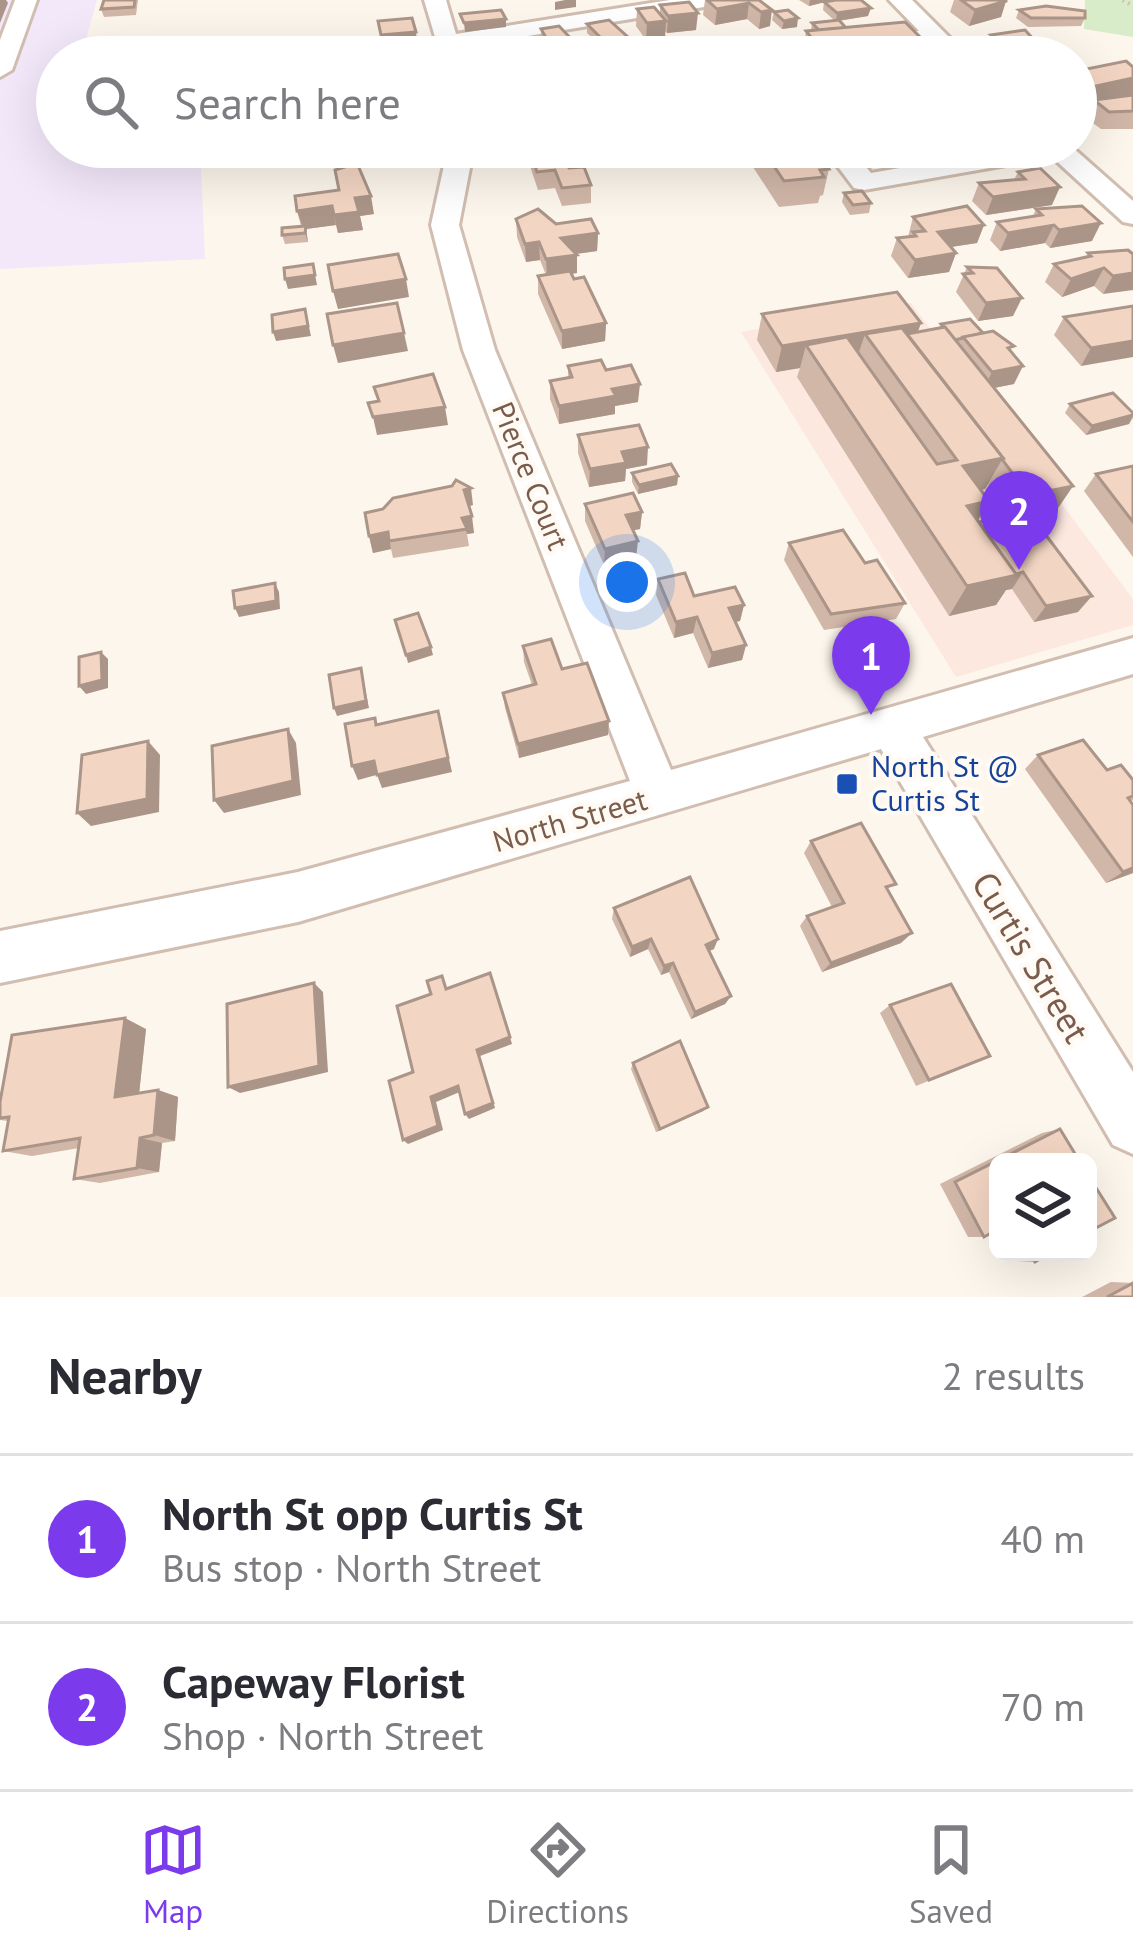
<!DOCTYPE html>
<html lang="en">
<head>
<meta charset="utf-8">
<style>
	:root { --surface:#fff; --page:#f7f7f7; --text:#2b2b33; --muted:#7c7c81; --line:#e1e1e2; --accent:#7c3aed }
	body { margin:0; font-family:"PT Sans",sans-serif; background:var(--page); color:var(--text) }
	.controls { position:absolute; right:36px; bottom:36px; display:grid; overflow:hidden; border-radius:18px; box-shadow:0 12px 48px #0002 }
	.controls button { width:108px; height:108px; display:grid; place-items:center; padding:0; border:0; border-bottom:3px solid var(--line); background:var(--surface); color:var(--text); font:60px sans-serif }
	.you { position:absolute; left:627px; top:582px; width:42px; height:42px; margin:-30px; border:9px solid #fff; border-radius:50%; background:#1a73e8; box-shadow:0 0 0 18px #1a73e833 }
	.badge { display:grid; place-items:center; width:78px; height:78px; border-radius:50%; background:var(--accent); color:#fff; font-size:39px; font-weight:700 }
	.pin { position:absolute; translate:-50% -99px; filter:drop-shadow(0 3px 6px #0008) }
	.pin::after { content:''; position:absolute; top:63px; width:42px; height:36px; background:inherit; clip-path:polygon(0 0,100% 0,50% 100%) }
	.list { margin:0; padding:0; list-style:none }
	h2 { display:flex; justify-content:space-between; align-items:center; height:156px; margin:0; padding:0 48px; font-size:51px }
	h2 small { font-size:39px; font-weight:400; color:var(--muted) }
	.list li { display:grid; grid-template-columns:78px 1fr auto; gap:36px; align-items:center; box-sizing:border-box; height:168px; padding:0 48px; border-top:3px solid var(--line) }
	.list b { display:block; font-size:45px; white-space:nowrap }
	.list p { margin:0; font-size:39px; white-space:nowrap; color:var(--muted) }
	.list em { font-size:39px; font-style:normal; color:var(--muted) }
	.icon { flex:none; width:66px; height:66px; fill:none; stroke:currentColor; stroke-width:2; stroke-linecap:round; stroke-linejoin:round }
	.map { position:relative; flex:none; width:1133px; height:1297px; overflow:hidden }
	.search { position:absolute; background:var(--surface); box-shadow:0 12px 48px #0002; left:36px; right:36px; top:36px; height:132px; display:flex; align-items:center; gap:30px; box-sizing:border-box; padding:0 42px; border-radius:66px; color:var(--muted); font-size:45px }
	.sheet { height:492px; background:var(--surface) }
	nav { display:flex; justify-content:space-around; align-items:center; box-sizing:border-box; height:168px; border-top:3px solid var(--line); background:var(--surface); font-size:33px; color:var(--muted) }
	nav a { display:grid; justify-items:center; gap:6px }
	nav .on { color:var(--accent) }
	.map>svg:first-child { display:block }
	.commercial { fill:#fde8e0 }
	.education { fill:#f3e8fa }
	.green { fill:#d8ecc9 }
	.lines { fill:none; stroke-linecap:round; stroke-linejoin:round }
	.minor-casing { stroke:#d1beb0; stroke-width:6 }
	.path { stroke:#d9b8a5; stroke-width:4.5; stroke-dasharray:1.5 4.5; stroke-linecap:butt }
	.minor { fill:#fff; fill-rule:evenodd }
	.wall { fill:#d1b7a8 }
	.shaded-wall { fill:#aa9588 }
	.building { fill:#f3d5c3; stroke:#aa9588; stroke-width:3 }
	.transit-dot { fill:#1a4fb4; stroke:#fffaf3; stroke-width:4.5 }
	.labels { text-anchor:middle; stroke-width:9; stroke-linejoin:round; paint-order:stroke }
	.street-label { font-size:30px; fill:#7a5c4d; stroke:#fffaf3 }
	.transit-label { font-size:30px; fill:#164399; stroke:#fffaf3; text-anchor:start }
	.near-street-label { font-size:36px; fill:#7a5c4d; stroke:#fffaf3 }
</style>
</head>
<body>
<div class="map">
<svg width="1133" height="1297" viewBox="0 0 1133 1297">
	<rect width="100%" height="100%" fill="#fdf6ec"/>
	<!-- commercial -->
	<polygon class="commercial" points="911,303 1133,599 1133,625 956,677 741,332"/>
	<!-- education -->
	<polygon class="education" points="0,0 97,0 81,57 57,57 57,147 200,147 205,259 0,269"/>
	<!-- green -->
	<polygon class="green" points="1085,0 1133,0 1133,37 1084,29"/>
	<g class="lines">
		<!-- minor casing -->
		<g class="minor-casing">
			<g id="minor">
				<polygon points="15,0 37,0 12,70 0,77 0,40"/>
				<polygon points="424,0 446,0 456,34 670,0 721,0 710,6 460,47 463,57 441,57"/>
				<polygon points="889,0 912,0 969,57 945,57 931,43 794,57 755,53 766,46 919,31"/>
				<polygon points="448,147 474,147 459,225 495,350 671,770 1133,638 1133,674 923,737 1133,1072 1133,1154 1113,1145 881,749 298,922 0,983 0,931 298,872 630,781 463,350 431,225"/>
				<polygon points="823,147 850,147 871,173 1019,147 1072,147 1133,201 1133,224 1123,222 1052,157 864,190 854,188"/>
			</g>
		</g>
		<!-- path -->
		<polyline class="path" points="1123,0 1133,6"/>
		<!-- minor -->
		<use href="#minor" class="minor"/>
	</g>
	<!-- wall -->
	<g class="wall">
		<polygon points="104,0 138,0 136,15 104,17 101,9"/>
		<polygon points="705,0 759,0 770,26 759,29 747,19 715,25 703,15"/>
		<polygon points="799,0 834,0 868,16 839,21 846,28 935,52 933,57 802,57 806,31 811,31 812,23 835,21 823,10 824,2 809,6"/>
		<polygon points="954,0 1006,1 1001,17 969,26 950,12"/>
		<polygon points="660,5 696,30 667,33 665,31 665,38 646,40 636,26 637,9 660,14"/>
		<polygon points="1019,10 1085,18 1081,26 1028,27 1016,18"/>
		<polygon points="774,12 797,27 782,29 772,20"/>
		<polygon points="587,24 629,38 628,47 606,51 587,33"/>
		<polygon points="541,29 577,54 552,57 541,37"/>
		<polygon points="991,35 1037,43 1034,51 1005,57 988,44"/>
		<polygon points="710,44 742,50 742,57 712,57 709,52"/>
		<polygon points="1076,66 1082,70 1133,95 1133,129 1101,129 1086,118 1093,102 1076,106"/>
		<polygon points="345,147 382,147 381,154 347,155"/>
		<polygon points="740,147 813,147 810,158 829,169 823,195 820,196 818,203 779,207"/>
		<polygon points="889,147 973,147 896,162 887,152"/>
		<polygon points="530,151 569,168 591,185 591,203 562,206 555,188 538,190 531,169"/>
		<polygon points="1018,172 1052,205 986,215 972,201 979,183 1014,180"/>
		<polygon points="844,193 871,203 869,213 850,215 842,202"/>
		<polygon points="1036,209 1092,241 1050,248 1045,243 1000,251 990,240 997,222 1033,216"/>
		<polygon points="297,211 374,214 360,216 363,230 338,233 336,225 306,229 308,242 285,244 282,235 301,226"/>
		<polygon points="913,217 984,225 977,243 951,247 956,253 949,272 908,278 891,256 897,238 908,237"/>
		<polygon points="516,219 556,224 598,233 597,251 576,254 577,273 571,274 606,323 605,341 562,349 538,294 538,276 546,275 540,260 526,262 517,237"/>
		<polygon points="1088,253 1133,254 1103,294 1094,286 1062,297 1045,282 1054,264 1086,257"/>
		<polygon points="967,267 1013,316 978,321 956,292"/>
		<polygon points="1133,306 1081,366 1054,335 1064,317"/>
		<polygon points="762,314 921,323 918,332 939,328 941,324 983,333 1011,352 1014,384 994,388 1073,486 1056,511 1014,520 988,485 985,489 981,490 989,501 978,521 1078,612 1034,622 1012,589 1006,590 996,605 949,616 797,377 800,368 776,372 757,340"/>
		<polygon points="568,366 606,370 638,402 615,406 615,414 559,424 550,399 550,381 568,378"/>
		<polygon points="1070,404 1133,413 1133,418 1129,424 1086,435 1065,413"/>
		<polygon points="578,435 647,465 626,469 625,481 589,487 578,453"/>
		<polygon points="1133,466 1133,557 1084,491 1096,474"/>
		<polygon points="632,473 678,476 677,485 638,494 632,482"/>
		<polygon points="585,504 642,512 640,529 633,530 636,558 604,565 585,521"/>
		<polygon points="473,505 469,506 474,533 467,534 469,546 393,558 391,549 373,553 369,536 383,509"/>
		<polygon points="789,543 865,563 905,603 896,619 824,630 784,560"/>
		<polygon points="658,579 694,596 744,605 740,621 735,622 746,645 742,660 708,668 693,633 674,638 656,595"/>
		<polygon points="523,646 562,669 608,735 519,758 505,708 503,693 532,685 524,662"/>
		<polygon points="1038,755 1107,770 1133,780 1133,800 1131,802 1133,805 1133,873 1106,883 1025,769"/>
		<polygon points="811,841 889,891 901,943 822,972 800,926 807,916 832,907 804,853"/>
		<polygon points="614,908 714,949 709,951 731,996 725,1004 691,1019 669,972 661,975 648,949 630,957 612,919"/>
		<polygon points="890,1005 990,1056 916,1086 880,1013"/>
		<polygon points="146,1029 139,1093 158,1090 178,1097 175,1141 162,1143 159,1172 100,1183 74,1179 79,1148 32,1156 3,1151 8,1121 0,1120 0,1102"/>
		<polygon points="633,1063 708,1107 703,1111 656,1132 631,1069"/>
		<polygon points="1060,1129 984,1237 968,1237 940,1184 1042,1133"/>
		<polygon points="1012,1252 1052,1252 1035,1262 1017,1261"/>
		<polygon points="1111,1282 1133,1283 1133,1297 1082,1297"/>
	</g>
	<!-- shaded-wall -->
	<g class="shaded-wall">
		<polygon points="0,0 6,0 8,3 0,23"/>
		<polygon points="565,0 576,0 576,7 555,10 555,2"/>
		<polygon points="810,0 834,0 809,6"/>
		<polygon points="1006,1 1001,17 969,26 975,10"/>
		<polygon points="749,3 747,19 715,25 717,9"/>
		<polygon points="871,8 868,16 836,21 837,13"/>
		<polygon points="772,10 770,26 759,29 761,12"/>
		<polygon points="698,13 696,30 667,33 668,16"/>
		<polygon points="798,18 797,27 782,29 784,21"/>
		<polygon points="506,19 506,27 465,32 464,23"/>
		<polygon points="666,21 665,38 646,40 647,23"/>
		<polygon points="416,32 417,41 382,44 381,35"/>
		<polygon points="629,38 628,47 606,51 606,43"/>
		<polygon points="1037,43 1034,51 1006,57 1009,49"/>
		<polygon points="577,45 577,54 553,57 553,50"/>
		<polygon points="742,50 742,57 716,57 716,53"/>
		<polygon points="861,50 859,57 823,57 824,53"/>
		<polygon points="935,52 933,57 917,57 918,53"/>
		<polygon points="1133,78 1133,94 1094,100 1093,102 1076,106 1078,90"/>
		<polygon points="901,147 973,147 896,162"/>
		<polygon points="1060,187 1052,205 986,215 993,197"/>
		<polygon points="371,196 374,214 360,216 363,230 338,233 334,215 355,198"/>
		<polygon points="332,206 336,225 306,229 308,242 297,211"/>
		<polygon points="1101,223 1092,241 1050,248 1059,230"/>
		<polygon points="984,225 977,243 931,250 938,232"/>
		<polygon points="1054,225 1045,243 1000,251 1008,233"/>
		<polygon points="598,233 597,251 561,256 561,238"/>
		<polygon points="539,242 540,260 526,262 525,244"/>
		<polygon points="956,253 949,272 908,278 915,260"/>
		<polygon points="577,255 577,273 547,277 546,259"/>
		<polygon points="313,264 317,285 288,289 285,279"/>
		<polygon points="1104,268 1094,286 1062,297 1071,279"/>
		<polygon points="1133,273 1133,290 1103,294 1113,276"/>
		<polygon points="406,279 409,297 338,309 333,291"/>
		<polygon points="1022,298 1013,316 978,321 986,303"/>
		<polygon points="305,309 311,336 276,341 273,332"/>
		<polygon points="606,323 605,341 562,349 562,331"/>
		<polygon points="921,323 913,343 865,334 857,358 806,345 800,368 776,372 782,346"/>
		<polygon points="404,333 408,351 338,363 333,345"/>
		<polygon points="1133,341 1133,357 1081,366 1091,348"/>
		<polygon points="1023,366 1014,384 983,390 992,372"/>
		<polygon points="640,384 638,402 615,406 615,414 559,424 559,406 612,389"/>
		<polygon points="445,407 448,425 377,435 373,417"/>
		<polygon points="1133,415 1129,424 1086,435 1092,426"/>
		<polygon points="648,447 647,465 626,469 625,481 589,487 590,469 622,452"/>
		<polygon points="1003,458 985,489 947,498 963,466"/>
		<polygon points="678,476 677,485 638,494 639,485"/>
		<polygon points="1073,486 1056,511 1014,520 1029,495"/>
		<polygon points="471,488 473,505 466,507 464,490"/>
		<polygon points="989,501 971,532 967,506"/>
		<polygon points="642,512 640,529 624,532 626,515"/>
		<polygon points="472,516 474,533 467,534 462,518"/>
		<polygon points="388,532 391,549 373,553 369,536"/>
		<polygon points="638,541 636,558 604,565 605,549"/>
		<polygon points="1023,572 1012,589 1006,590 996,605 949,616 967,586"/>
		<polygon points="275,583 279,592 280,609 239,617 235,608"/>
		<polygon points="1092,596 1078,612 1034,622 1046,606"/>
		<polygon points="744,605 740,621 725,624 729,608"/>
		<polygon points="697,617 693,633 674,638 676,622"/>
		<polygon points="746,645 742,660 708,668 712,653"/>
		<polygon points="431,647 433,655 408,663 406,655"/>
		<polygon points="101,652 108,659 108,688 86,694 79,686"/>
		<polygon points="361,668 369,708 337,716 334,708"/>
		<polygon points="438,711 452,772 382,788 377,775"/>
		<polygon points="609,721 608,735 519,758 518,744"/>
		<polygon points="288,729 296,743 301,795 224,813 214,800"/>
		<polygon points="148,741 160,755 159,812 91,826 77,813"/>
		<polygon points="374,761 380,774 358,780 352,766"/>
		<polygon points="1133,868 1133,873 1106,883 1123,872"/>
		<polygon points="912,933 901,943 822,972 831,963"/>
		<polygon points="651,939 648,949 630,957 632,947"/>
		<polygon points="718,939 714,949 702,954 706,945"/>
		<polygon points="673,963 669,972 661,975 664,966"/>
		<polygon points="314,983 323,992 328,1072 240,1093 228,1087"/>
		<polygon points="731,996 725,1004 691,1019 695,1012"/>
		<polygon points="125,1018 146,1029 138,1104 115,1097"/>
		<polygon points="510,1037 512,1044 480,1056 495,1108 469,1119 465,1114 477,1050"/>
		<polygon points="458,1086 462,1091 436,1102 443,1130 408,1144 403,1140 431,1097"/>
		<polygon points="158,1090 178,1097 175,1141 154,1135"/>
		<polygon points="708,1107 703,1111 656,1132 660,1129"/>
		<polygon points="140,1138 162,1143 159,1172 137,1168"/>
	</g>
	<!-- building -->
	<g class="building">
		<polygon points="104,0 135,0 134,7 101,9"/>
		<polygon points="707,0 759,0 772,10 761,12 749,3 717,9"/>
		<polygon points="836,0 861,0 871,8 837,13 824,2"/>
		<polygon points="961,0 1006,0 1006,1 975,10"/>
		<polygon points="689,2 698,13 668,16 660,5"/>
		<polygon points="1046,6 1085,11 1085,18 1031,18 1019,10"/>
		<polygon points="654,7 666,21 647,23 637,9"/>
		<polygon points="501,10 506,19 464,23 460,14"/>
		<polygon points="788,10 798,18 784,21 774,12"/>
		<polygon points="412,18 416,32 381,35 378,21"/>
		<polygon points="609,20 629,38 606,43 587,24"/>
		<polygon points="839,20 846,28 819,30 812,23"/>
		<polygon points="905,22 935,52 918,53 921,57 867,57 861,50 824,53 806,31"/>
		<polygon points="559,26 577,45 553,50 541,29"/>
		<polygon points="1025,30 1037,43 1009,49 991,35"/>
		<polygon points="505,38 520,52 509,55 511,57 492,57 485,47"/>
		<polygon points="736,41 742,50 716,53 710,44"/>
		<polygon points="403,42 402,52 394,56 398,57 379,57 382,43"/>
		<polygon points="534,50 541,57 517,57"/>
		<polygon points="1126,61 1133,67 1133,78 1078,90 1076,89 1076,66 1082,70"/>
		<polygon points="1133,95 1133,111 1109,112 1094,100"/>
		<polygon points="761,147 804,147 808,158 821,157 829,169 820,170 824,177 784,181"/>
		<polygon points="560,148 569,168 584,167 591,185 562,188 555,170 537,172 530,151"/>
		<polygon points="357,163 371,196 355,198 359,212 334,215 332,206 297,211 295,196 339,190 335,170"/>
		<polygon points="1040,168 1060,187 993,197 979,183 1025,179 1018,172"/>
		<polygon points="862,191 871,203 853,205 844,193"/>
		<polygon points="967,206 984,225 938,232 956,253 915,260 897,238 916,236 913,232 925,231 913,217"/>
		<polygon points="1082,206 1101,223 1059,230 1054,225 1008,233 997,222 1042,215 1036,209"/>
		<polygon points="538,209 556,224 591,219 598,233 561,238 577,255 546,259 539,242 525,244 516,219"/>
		<polygon points="306,226 305,233 282,235 282,228"/>
		<polygon points="1128,250 1133,254 1133,273 1113,276 1104,268 1071,279 1054,264 1091,256 1088,253"/>
		<polygon points="398,254 406,279 333,291 328,265"/>
		<polygon points="313,264 315,275 285,279 284,268"/>
		<polygon points="967,267 997,268 1022,298 986,303 963,274 973,273"/>
		<polygon points="570,271 574,279 584,277 606,323 562,331 538,276"/>
		<polygon points="897,292 921,323 782,346 762,314"/>
		<polygon points="397,303 404,333 333,345 327,314"/>
		<polygon points="1133,306 1133,341 1091,348 1064,317"/>
		<polygon points="305,309 308,326 273,332 272,315"/>
		<polygon points="970,319 983,333 955,340 941,324"/>
		<polygon points="945,327 1073,486 1029,495 1001,458 1003,458 907,334"/>
		<polygon points="902,328 1003,458 963,466 989,501 967,506 1017,575 967,586 806,345 847,337 937,464 957,460 865,334"/>
		<polygon points="993,331 1014,346 1008,348 1023,366 992,372 963,337"/>
		<polygon points="601,360 606,370 631,365 640,384 612,389 616,396 559,406 550,381 572,377 568,366"/>
		<polygon points="433,374 445,407 373,417 368,403 379,401 374,387"/>
		<polygon points="1113,393 1133,413 1133,415 1092,426 1070,404"/>
		<polygon points="639,425 648,447 622,452 626,463 590,469 578,435"/>
		<polygon points="671,464 678,476 639,485 632,473"/>
		<polygon points="1133,466 1133,522 1096,474"/>
		<polygon points="456,480 471,488 464,490 472,516 462,518 467,529 389,541 388,532 369,536 365,513 383,509 393,498 452,486"/>
		<polygon points="633,493 642,512 626,515 638,541 605,549 585,504"/>
		<polygon points="1006,517 1018,535 1042,530 1092,596 1046,606 1023,572 1016,574 979,522"/>
		<polygon points="843,530 865,563 877,560 905,603 831,614 789,543"/>
		<polygon points="685,573 694,596 735,587 744,605 729,608 746,645 712,653 697,617 676,622 658,579"/>
		<polygon points="275,583 276,601 235,608 233,591"/>
		<polygon points="418,613 431,647 406,655 395,620"/>
		<polygon points="551,639 562,669 587,663 609,721 518,744 503,693 536,684 523,646"/>
		<polygon points="101,652 102,680 79,686 79,657"/>
		<polygon points="361,668 366,701 334,708 329,675"/>
		<polygon points="438,711 448,758 377,775 374,761 352,766 345,724 375,718 376,725"/>
		<polygon points="288,729 293,781 214,800 212,746"/>
		<polygon points="1083,740 1107,770 1121,765 1133,780 1133,796 1128,798 1133,805 1133,868 1123,872 1038,755"/>
		<polygon points="148,741 147,799 77,813 82,755"/>
		<polygon points="861,823 896,884 886,887 912,933 831,963 807,916 844,903 811,841"/>
		<polygon points="690,877 718,939 706,945 731,996 695,1012 673,963 664,966 651,939 632,947 614,908"/>
		<polygon points="490,973 510,1037 477,1050 493,1103 465,1114 458,1086 431,1097 438,1126 403,1140 389,1081 413,1072 397,1006 431,994 427,981 442,976 446,989"/>
		<polygon points="314,983 319,1066 228,1087 227,1004"/>
		<polygon points="951,984 990,1056 929,1080 890,1005"/>
		<polygon points="125,1018 115,1097 158,1090 154,1135 140,1138 137,1168 74,1179 80,1138 3,1151 9,1117 0,1118 0,1102 12,1035"/>
		<polygon points="680,1041 708,1107 660,1129 633,1063"/>
		<polygon points="1060,1129 1080,1162 998,1162 998,1229 984,1237 955,1182"/>
		<polygon points="1088,1175 1115,1218 1088,1232"/>
		<polygon points="1030,1252 1052,1252 1035,1262"/>
		<polygon points="1133,1283 1133,1297 1107,1297"/>
	</g>
	<!-- markers -->
	<rect class="transit-dot" x="835" y="772" width="24" height="24" rx="6"/>
	<g class="labels">
		<!-- street labels -->
		<g class="street-label">
			<text transform="translate(530 476) rotate(68)" y="10">Pierce Court</text>
			<text transform="translate(570 821) rotate(-16)" y="10">North Street</text>
		</g>
		<!-- transit labels -->
		<g class="transit-label">
			<text x="871" y="777">North St @<tspan x="871" dy="34">Curtis St</tspan></text>
		</g>
		<!-- near-street labels -->
		<g class="near-street-label">
			<text transform="translate(1031 957) rotate(59)" y="13">Curtis Street</text>
		</g>
	</g>
</svg>
<div class="controls">
<button><svg class="icon" aria-label="layers" viewBox="0 0 24 24"><path d="M12 4l9 5-9 5-9-5zM3 14l9 5 9-5"/></svg></button>
</div>
<div class="you"></div>
<div class="pin badge" style="left:871px;top:715px">1</div>
<div class="pin badge" style="left:1019px;top:570px">2</div>
<div class="search"><svg class="icon" aria-label="search" viewBox="0 0 24 24"><circle cx="10" cy="10" r="6"/><path d="M15 15l6 6"/></svg>Search here</div>
</div>
<section class="sheet">
<h2>Nearby<small>2 results</small></h2>
<ul class="list">
<li><span class="badge">1</span><div><b>North St opp Curtis St</b><p>Bus stop · North Street</p></div><em>40 m</em></li>
<li><span class="badge">2</span><div><b>Capeway Florist</b><p>Shop · North Street</p></div><em>70 m</em></li>
</ul>
</section>
<nav>
<a class="on"><svg class="icon" aria-label="map" viewBox="0 0 24 24"><path d="M3 6l6-2 6 2 6-2v14l-6 2-6-2-6 2zM9 4v14M15 6v14"/></svg>Map</a>
<a><svg class="icon" aria-label="directions" viewBox="0 0 24 24"><path d="M12 3l9 9-9 9-9-9zM9 14v-3h6M13 9l2 2-2 2"/></svg>Directions</a>
<a><svg class="icon" aria-label="saved" viewBox="0 0 24 24"><path d="M7 4h10v16l-5-4-5 4z"/></svg>Saved</a>
</nav>
</body>
</html>
